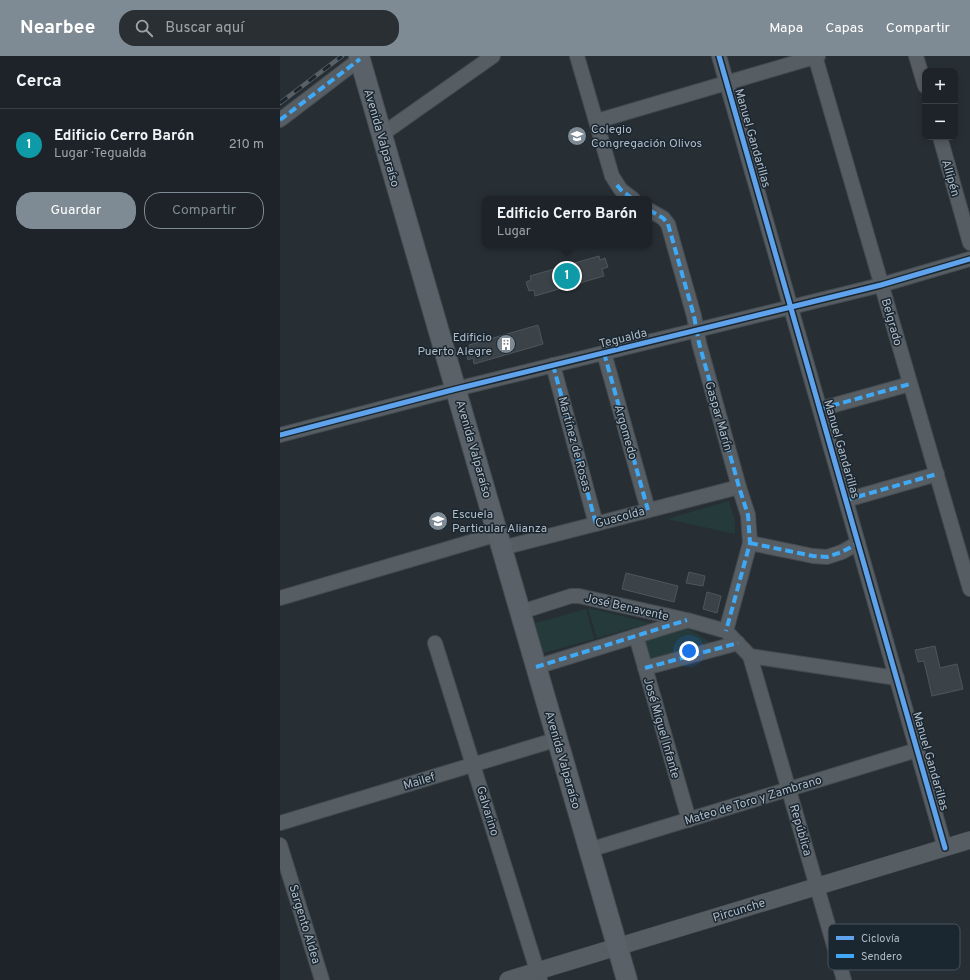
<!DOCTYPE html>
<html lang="es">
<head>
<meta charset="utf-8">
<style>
	:root { --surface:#1d2328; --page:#2a2f34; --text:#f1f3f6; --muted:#a0a4a8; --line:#3b4045; --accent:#7f8b94 }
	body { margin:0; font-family:Overpass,sans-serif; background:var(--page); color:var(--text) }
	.controls { position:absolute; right:12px; top:12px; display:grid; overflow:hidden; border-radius:8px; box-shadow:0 2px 6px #0003 }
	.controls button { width:36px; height:36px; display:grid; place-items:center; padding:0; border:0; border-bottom:1px solid var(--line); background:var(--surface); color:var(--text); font:20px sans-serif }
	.you { position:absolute; left:409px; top:595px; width:14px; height:14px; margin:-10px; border:3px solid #fff; border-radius:50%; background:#1a73e8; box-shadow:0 0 0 6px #1a73e833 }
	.badge { display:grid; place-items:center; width:26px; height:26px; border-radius:50%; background:var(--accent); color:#fff; font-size:13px; font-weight:700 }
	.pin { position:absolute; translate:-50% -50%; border:2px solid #fff; box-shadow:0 1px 4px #0006 }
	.popup { position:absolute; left:202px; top:140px; width:170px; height:52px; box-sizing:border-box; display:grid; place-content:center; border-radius:8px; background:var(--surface); filter:drop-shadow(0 1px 3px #0005); font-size:13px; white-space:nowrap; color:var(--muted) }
	.popup b { font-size:15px; color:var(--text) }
	.popup::after { content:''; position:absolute; left:50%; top:100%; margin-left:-8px; border:8px solid transparent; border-top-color:var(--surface) }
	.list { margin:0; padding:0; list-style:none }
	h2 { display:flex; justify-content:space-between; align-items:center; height:52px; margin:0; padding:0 16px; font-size:17px }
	h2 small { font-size:13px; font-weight:400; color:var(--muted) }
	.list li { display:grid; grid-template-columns:26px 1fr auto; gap:12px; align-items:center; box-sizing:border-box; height:72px; padding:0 16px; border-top:1px solid var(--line) }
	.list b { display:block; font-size:15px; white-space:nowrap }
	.list p { margin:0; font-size:13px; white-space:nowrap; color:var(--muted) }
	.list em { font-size:13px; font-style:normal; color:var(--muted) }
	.actions { display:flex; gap:8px; padding:12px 16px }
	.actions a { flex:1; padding:9px 0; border:1px solid var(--accent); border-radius:16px; text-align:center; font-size:14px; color:var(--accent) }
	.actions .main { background:var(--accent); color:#fff }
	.icon { flex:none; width:22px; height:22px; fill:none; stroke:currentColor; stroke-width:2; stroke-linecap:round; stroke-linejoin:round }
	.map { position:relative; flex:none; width:690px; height:924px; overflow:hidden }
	header { display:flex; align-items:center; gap:24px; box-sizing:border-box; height:56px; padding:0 20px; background:var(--accent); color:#fff }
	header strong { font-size:19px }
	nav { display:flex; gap:22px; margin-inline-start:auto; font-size:14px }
	.search { width:280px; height:36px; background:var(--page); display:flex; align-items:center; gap:10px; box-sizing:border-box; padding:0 14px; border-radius:16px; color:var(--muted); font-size:15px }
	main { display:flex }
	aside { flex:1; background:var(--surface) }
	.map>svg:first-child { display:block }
	.green { fill:#243a3b }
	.building { fill:#3c4348; stroke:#4e565d }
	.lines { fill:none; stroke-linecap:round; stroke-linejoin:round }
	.minor-casing { stroke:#444b50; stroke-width:16 }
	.tertiary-casing { stroke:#444b50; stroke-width:18 }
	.secondary-casing { stroke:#444b50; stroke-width:22 }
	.minor { stroke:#565d63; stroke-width:14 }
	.tertiary { stroke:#565d63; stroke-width:17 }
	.secondary { stroke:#5a6168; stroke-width:20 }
	.rail-casing { stroke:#5a6166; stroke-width:4.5 }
	.rail { stroke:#1a2630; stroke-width:3; stroke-dasharray:9; stroke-linecap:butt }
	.quiet { stroke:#3fa9f5; stroke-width:4; stroke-dasharray:8 4; stroke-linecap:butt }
	.cycleway-casing { stroke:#1a2630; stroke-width:8 }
	.cycleway { stroke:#60a3ed; stroke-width:5 }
	.labels { text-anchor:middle; stroke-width:3; stroke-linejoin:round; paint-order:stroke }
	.poi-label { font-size:12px; fill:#afbcc7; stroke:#1a2630; text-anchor:start }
	.street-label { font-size:12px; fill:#afbcc7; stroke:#1a2630 }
	.key { fill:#1a2630; stroke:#47535d; stroke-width:1 }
	.key-label { font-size:11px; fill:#afbcc7 }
</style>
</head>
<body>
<header>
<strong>Nearbee</strong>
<div class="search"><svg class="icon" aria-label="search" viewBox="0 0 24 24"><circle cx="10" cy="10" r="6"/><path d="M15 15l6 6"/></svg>Buscar aquí</div>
<nav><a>Mapa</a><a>Capas</a><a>Compartir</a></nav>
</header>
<main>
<aside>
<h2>Cerca<small></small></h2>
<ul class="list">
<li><span class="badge" style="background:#0f9aa8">1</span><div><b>Edificio Cerro Barón</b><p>Lugar · Tegualda</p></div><em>210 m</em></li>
</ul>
<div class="actions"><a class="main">Guardar</a><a>Compartir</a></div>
</aside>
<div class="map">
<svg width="690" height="924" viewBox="0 0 690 924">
	<rect width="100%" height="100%" fill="#272f35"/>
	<!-- green -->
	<g class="green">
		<polygon points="449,445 455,465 455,478 387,463"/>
		<polygon points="308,552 370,567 317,582"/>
		<polygon points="306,553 314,583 260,598 252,568"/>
		<polygon points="404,570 435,589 363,609 356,584"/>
	</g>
	<!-- building -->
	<g class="building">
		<polygon points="319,200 320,204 325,202 328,211 322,213 324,220 255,240 254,234 249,235 246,226 251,224 250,220"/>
		<polygon points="258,269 263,288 194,308 193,302 188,304 185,294 190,293 189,289"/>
		<polygon points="409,516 425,520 423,530 406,527"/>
		<polygon points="346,517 398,530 394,546 342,533"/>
		<polygon points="427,536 441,540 437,557 423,553"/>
		<polygon points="655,590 660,612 677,608 683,633 652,640 644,605 638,606 635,594"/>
	</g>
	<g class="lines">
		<!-- minor casing -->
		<g class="minor-casing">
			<g id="minor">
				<polyline points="297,0 332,120 341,134 353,143"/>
				<polyline points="439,0 665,792"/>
				<polyline points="535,0 690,533"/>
				<polyline points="636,0 645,30"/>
				<polyline points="0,64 80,3"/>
				<polyline points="317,65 538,0"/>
				<polyline points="101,79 213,0"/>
				<polyline points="660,81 690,187"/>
				<polyline points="369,154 383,162 388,168 414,260 419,287 459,431 468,459 470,487 446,575"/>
				<polyline points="324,297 368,454"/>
				<polyline points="273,309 316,468"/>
				<polyline points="540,353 630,328"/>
				<polyline points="0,379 176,333 601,229 690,203"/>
				<polyline points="566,444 657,418"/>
				<polyline points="470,487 533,500 547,501 562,496 578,487"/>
				<polyline points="222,492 459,431"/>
				<polyline points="0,542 218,478"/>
				<polyline points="241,556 291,540 299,540 407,564 446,575 470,600 617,622"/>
				<polyline points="356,580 409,764"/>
				<polyline points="155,587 260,924"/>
				<polyline points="470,600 564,924"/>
				<polyline points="256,611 405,565"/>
				<polyline points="365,612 458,587"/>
				<polyline points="0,767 278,683"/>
				<polyline points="0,789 42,924"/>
				<polyline points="309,794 637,694"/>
			</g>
		</g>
		<!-- tertiary casing -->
		<g class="tertiary-casing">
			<polyline id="tertiary" points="228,924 690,784"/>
		</g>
		<!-- secondary casing -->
		<g class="secondary-casing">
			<polyline id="secondary" points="79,0 347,924"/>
		</g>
		<!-- minor -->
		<use href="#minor" class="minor"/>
		<!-- tertiary -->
		<use href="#tertiary" class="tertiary"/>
		<!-- secondary -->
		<use href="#secondary" class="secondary"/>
		<!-- rail casing -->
		<g class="rail-casing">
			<polyline id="rail" points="0,47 62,0"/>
		</g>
		<!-- rail -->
		<use href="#rail" class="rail"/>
		<!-- quiet -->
		<g class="quiet">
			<polyline points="0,64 80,3"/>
			<polyline points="337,129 341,134 353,143"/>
			<polyline points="369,154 383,162 388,168 414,260 419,287 459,431 468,459 470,487 446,575"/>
			<polyline points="324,297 368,454"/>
			<polyline points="273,309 316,468"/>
			<polyline points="540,353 630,328"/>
			<polyline points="566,444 657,418"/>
			<polyline points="470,487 533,500 547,501 562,496 578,487"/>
			<polyline points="256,611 407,564"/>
			<polyline points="365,612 458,587"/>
		</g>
		<!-- cycleway casing -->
		<g class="cycleway-casing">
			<g id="cycleway">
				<polyline points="439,0 665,792"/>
				<polyline points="0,379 176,333 601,229 690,203"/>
			</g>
		</g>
		<!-- cycleway -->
		<use href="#cycleway" class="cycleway"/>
	</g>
	<!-- icons -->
	<defs>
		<g id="school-disc" transform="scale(1)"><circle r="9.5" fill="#7f8b94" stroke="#1a2630"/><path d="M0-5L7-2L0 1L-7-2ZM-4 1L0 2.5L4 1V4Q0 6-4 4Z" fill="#fff"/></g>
		<g id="building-disc" transform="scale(1)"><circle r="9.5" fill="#7f8b94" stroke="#1a2630"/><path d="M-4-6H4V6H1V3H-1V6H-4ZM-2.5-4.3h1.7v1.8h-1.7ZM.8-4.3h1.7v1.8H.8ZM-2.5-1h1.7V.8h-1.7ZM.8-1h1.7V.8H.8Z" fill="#fff"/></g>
	</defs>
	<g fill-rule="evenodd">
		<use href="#school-disc" x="297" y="80"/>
		<use href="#building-disc" x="226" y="288"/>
		<use href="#school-disc" x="158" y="465"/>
	</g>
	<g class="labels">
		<!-- poi labels -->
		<g class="poi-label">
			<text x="311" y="77">Colegio<tspan x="311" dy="14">Congregación Olivos</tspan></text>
			<text x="212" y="285" text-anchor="end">Edificio<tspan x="212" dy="14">Puerto Alegre</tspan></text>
			<text x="172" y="462">Escuela<tspan x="172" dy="14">Particular Alianza</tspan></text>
		</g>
		<!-- street labels -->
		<g class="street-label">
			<text transform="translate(102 82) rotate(74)" y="4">Avenida Valparaíso</text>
			<text transform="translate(473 82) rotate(74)" y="4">Manuel Gandarillas</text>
			<text transform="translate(671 122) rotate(74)" y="4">Allipén</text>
			<text transform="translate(612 266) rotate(74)" y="4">Belgrado</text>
			<text transform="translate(343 282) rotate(-14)" y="4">Tegualda</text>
			<text transform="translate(439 360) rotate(74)" y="4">Gaspar Marín</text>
			<text transform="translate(346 376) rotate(74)" y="4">Argomedo</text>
			<text transform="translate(295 388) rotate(75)" y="4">Martínez de Rosas</text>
			<text transform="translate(194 393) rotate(74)" y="4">Avenida Valparaíso</text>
			<text transform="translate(562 393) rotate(74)" y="4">Manuel Gandarillas</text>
			<text transform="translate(340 461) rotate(-15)" y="4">Guacolda</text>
			<text transform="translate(347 551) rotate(13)" y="4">José Benavente</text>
			<text transform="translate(382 672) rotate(74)" y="4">José Miguel Infante</text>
			<text transform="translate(283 704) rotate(74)" y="4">Avenida Valparaíso</text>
			<text transform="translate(651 705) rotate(74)" y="4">Manuel Gandarillas</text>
			<text transform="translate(139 725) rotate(-17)" y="4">Mailef</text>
			<text transform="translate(473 744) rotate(-17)" y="4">Mateo de Toro y Zambrano</text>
			<text transform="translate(208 755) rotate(73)" y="4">Galvarino</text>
			<text transform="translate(521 774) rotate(74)" y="4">República</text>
			<text transform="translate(459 854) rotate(-17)" y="4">Pircunche</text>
			<text transform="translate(25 868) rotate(73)" y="4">Sargento Aldea</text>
		</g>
	</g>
	<!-- legend -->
	<rect x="548" y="868" width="132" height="46" rx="6" class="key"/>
	<rect x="556" y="880" width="18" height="4" fill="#60a3ed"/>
	<rect x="556" y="898" width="18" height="4" fill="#3fa9f5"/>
	<g class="key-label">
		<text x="581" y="886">Ciclovía</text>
		<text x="581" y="904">Sendero</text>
	</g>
</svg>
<div class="controls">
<button>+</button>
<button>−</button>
</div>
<div class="you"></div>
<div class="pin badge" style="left:287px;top:220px;background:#0f9aa8">1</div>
<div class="popup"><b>Edificio Cerro Barón</b>Lugar</div>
</div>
</main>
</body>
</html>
